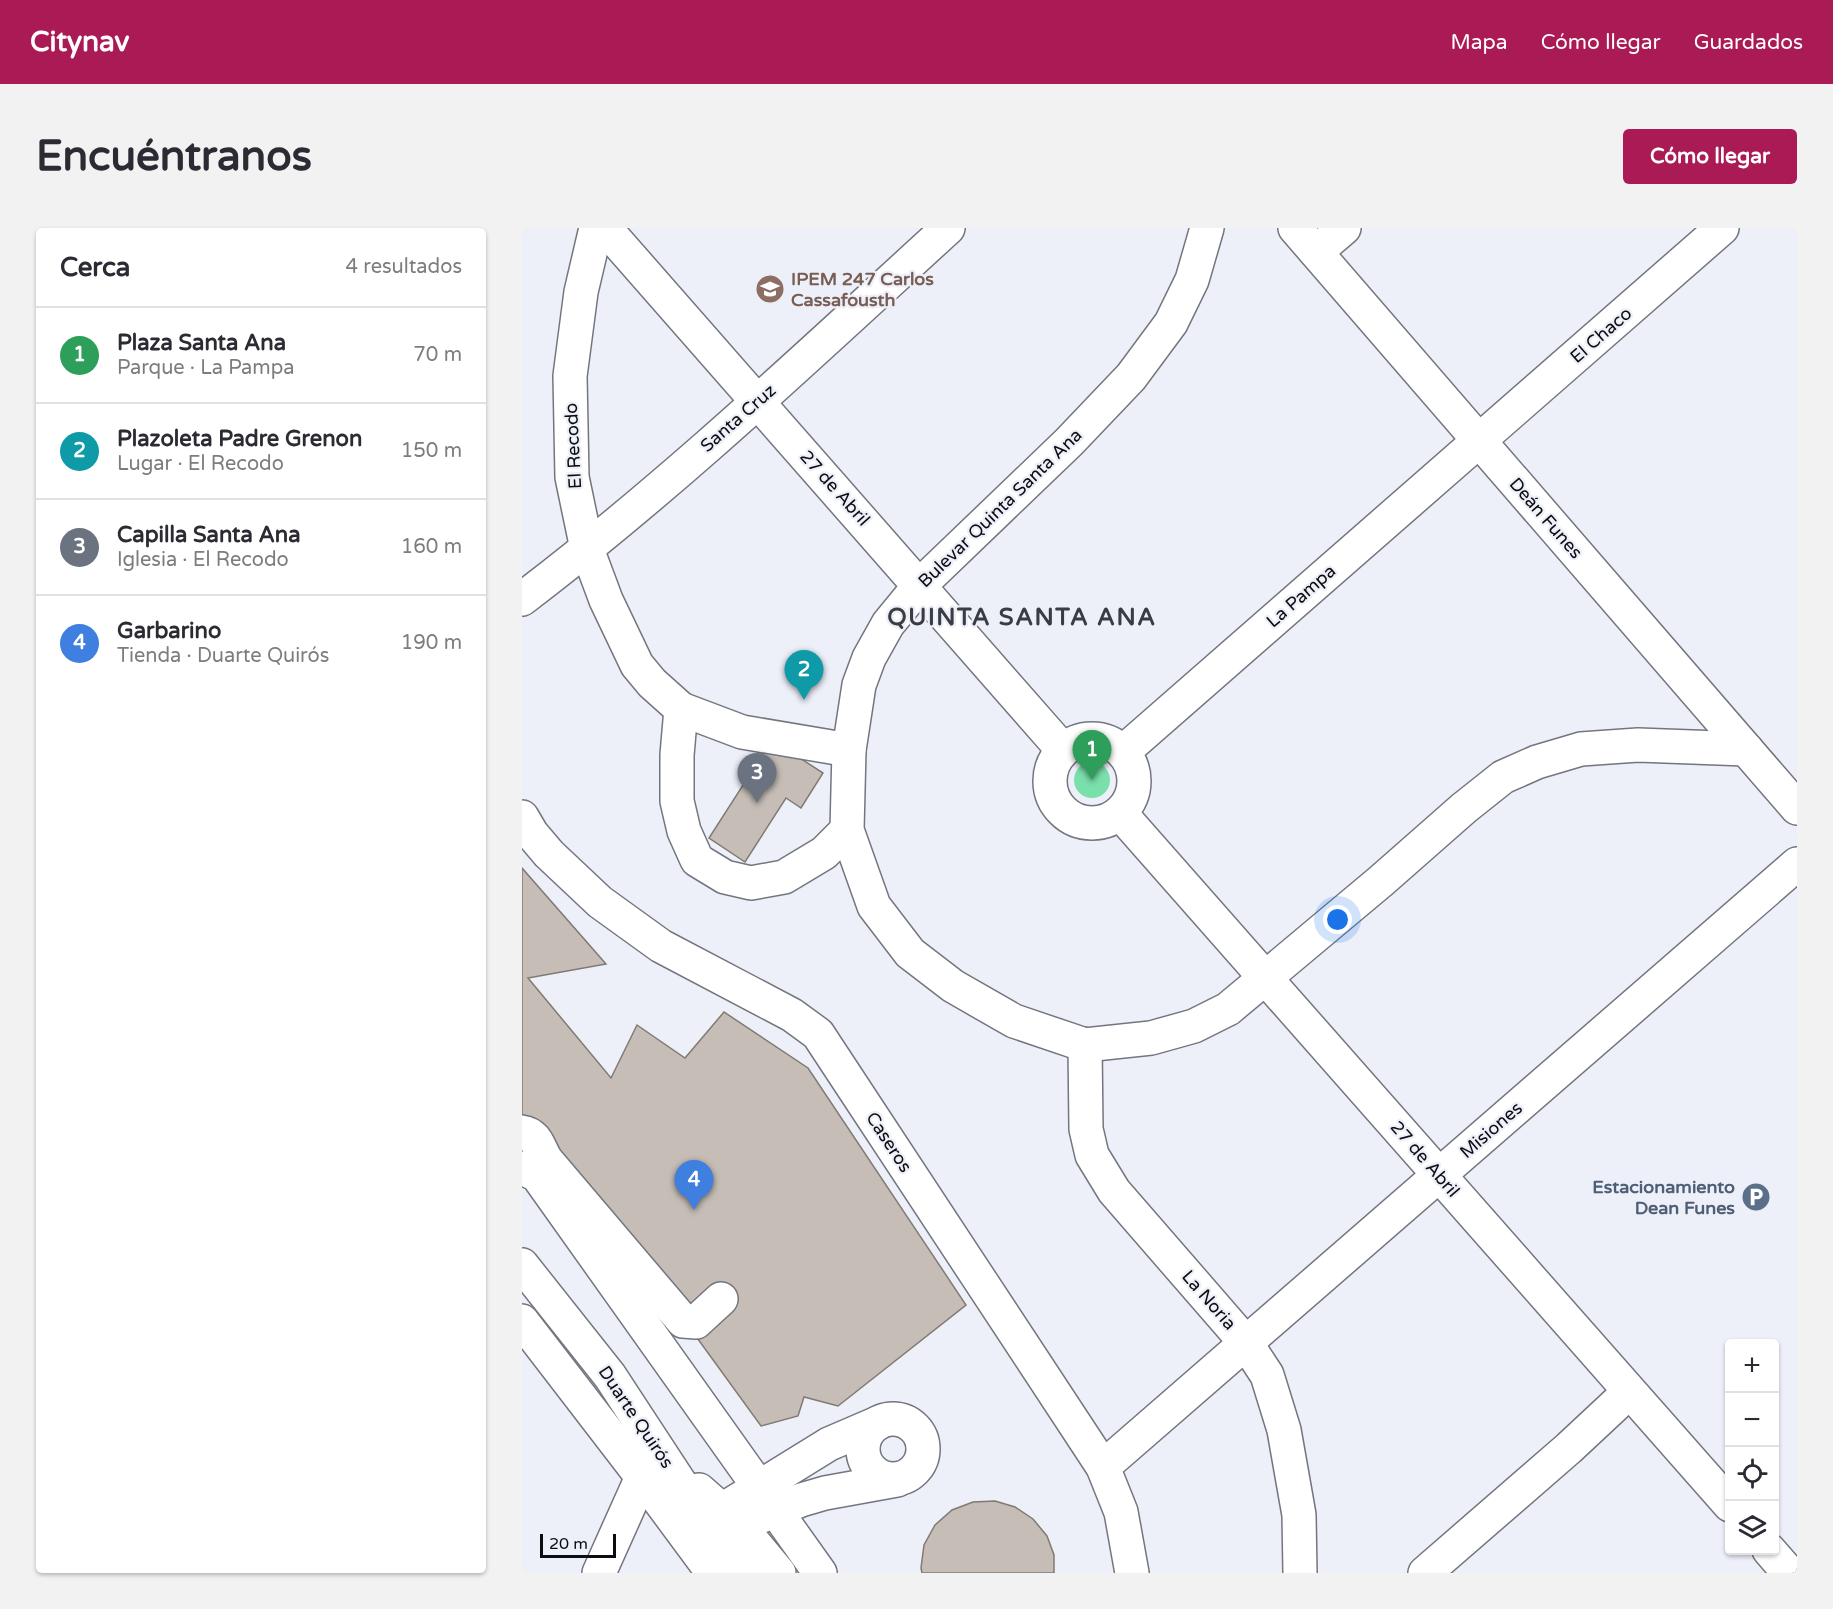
<!DOCTYPE html>
<html lang="es">
<head>
<meta charset="utf-8">
<style>
	:root { --surface:#fff; --page:#f2f2f3; --text:#2b2b33; --muted:#7c7c81; --line:#e1e1e2; --accent:#aa1b55 }
	body { margin:0; font-family:"Varela Round",sans-serif; background:var(--page); color:var(--text) }
	.controls { position:absolute; right:18px; bottom:18px; display:grid; overflow:hidden; border-radius:6px; box-shadow:0 2px 4px #0004 }
	.controls button { width:54px; height:54px; display:grid; place-items:center; padding:0; border:0; border-bottom:2px solid var(--line); background:var(--surface); color:var(--text); font:30px sans-serif }
	.scale { position:absolute; left:18px; bottom:15px; width:76px; box-sizing:border-box; padding-left:6px; border:3px solid #0c0d10; border-top:0; font-size:16px; line-height:21px; white-space:nowrap; color:#0c0d10; -webkit-text-stroke:4px #edeff9; paint-order:stroke }
	.you { position:absolute; left:816px; top:692px; width:21px; height:21px; margin:-15px; border:4px solid #fff; border-radius:50%; background:#1a73e8; box-shadow:0 0 0 9px #1a73e833 }
	.badge { display:grid; place-items:center; width:39px; height:39px; border-radius:50%; background:var(--accent); color:#fff; font-size:20px; font-weight:700 }
	.pin { position:absolute; translate:-50% -50px; filter:drop-shadow(0 2px 3px #0008) }
	.pin::after { content:''; position:absolute; top:32px; width:21px; height:18px; background:inherit; clip-path:polygon(0 0,100% 0,50% 100%) }
	.list { margin:0; padding:0; list-style:none }
	h2 { display:flex; justify-content:space-between; align-items:center; height:78px; margin:0; padding:0 24px; font-size:26px }
	h2 small { font-size:20px; font-weight:400; color:var(--muted) }
	.list li { display:grid; grid-template-columns:39px 1fr auto; gap:18px; align-items:center; box-sizing:border-box; height:96px; padding:0 24px; border-top:2px solid var(--line) }
	.list b { display:block; font-size:22px; white-space:nowrap }
	.list p { margin:0; font-size:20px; white-space:nowrap; color:var(--muted) }
	.list em { font-size:20px; font-style:normal; color:var(--muted) }
	.icon { flex:none; width:33px; height:33px; fill:none; stroke:currentColor; stroke-width:2; stroke-linecap:round; stroke-linejoin:round }
	.map { position:relative; flex:none; width:1275px; height:1345px; overflow:hidden; border-radius:6px }
	header { display:flex; align-items:center; gap:36px; box-sizing:border-box; height:84px; padding:0 30px; background:var(--accent); color:#fff }
	header strong { font-size:28px }
	nav { display:flex; gap:33px; margin-inline-start:auto; font-size:21px }
	.intro { display:flex; align-items:center; justify-content:space-between; box-sizing:border-box; height:144px; padding:0 36px }
	h1 { margin:0; font-size:42px }
	.button { padding:15px 27px; border-radius:6px; background:var(--accent); color:#fff; font-size:21px; font-weight:700 }
	main { display:flex; gap:36px; padding:0 36px }
	aside { flex:1; background:var(--surface); border-radius:6px; box-shadow:0 2px 4px #0004 }
	.map>svg:first-child { display:block }
	.green { fill:#7ae0ab }
	.building { fill:#c5bdb6; stroke:#817a73; stroke-width:1.5 }
	.lines { fill:none; stroke-linecap:round; stroke-linejoin:round }
	.minor-casing { stroke:#74767f; stroke-width:36 }
	.major-casing { stroke:#74767f; stroke-width:36 }
	.minor { stroke:#fff; stroke-width:33 }
	.major { stroke:#fff; stroke-width:33 }
	.labels { text-anchor:middle; stroke-width:4.5; stroke-linejoin:round; paint-order:stroke }
	.education-label { font-size:18px; font-weight:bold; fill:#785e54; stroke:#edeff9; text-anchor:start }
	.street-label { font-size:18px; fill:#0c0d10; stroke:#edeff9 }
	.service-label { font-size:18px; font-weight:bold; fill:#4e5e75; stroke:#edeff9; text-anchor:end }
	.district-label { font-size:24px; font-weight:bold; letter-spacing:1.5px; fill:#3a3c43; stroke:#edeff9 }
</style>
</head>
<body>
<header>
<strong>Citynav</strong>
<nav><a>Mapa</a><a>Cómo llegar</a><a>Guardados</a></nav>
</header>
<div class="intro"><h1>Encuéntranos</h1><a class="button">Cómo llegar</a></div>
<main>
<aside>
<h2>Cerca<small>4 resultados</small></h2>
<ul class="list">
<li><span class="badge" style="background:#2e9e5b">1</span><div><b>Plaza Santa Ana</b><p>Parque · La Pampa</p></div><em>70 m</em></li>
<li><span class="badge" style="background:#0f9aa8">2</span><div><b>Plazoleta Padre Grenon</b><p>Lugar · El Recodo</p></div><em>150 m</em></li>
<li><span class="badge" style="background:#6b7280">3</span><div><b>Capilla Santa Ana</b><p>Iglesia · El Recodo</p></div><em>160 m</em></li>
<li><span class="badge" style="background:#3f7fe0">4</span><div><b>Garbarino</b><p>Tienda · Duarte Quirós</p></div><em>190 m</em></li>
</ul>
</aside>
<div class="map">
<svg width="1275" height="1345" viewBox="0 0 1275 1345">
	<rect width="100%" height="100%" fill="#edeff9"/>
	<!-- green -->
	<circle class="green" cx="570" cy="552" r="18"/>
	<!-- building -->
	<g class="building">
		<polygon points="250,512 301,545 279,580 264,570 223,634 187,610"/>
		<polygon points="0,640 84,736 6,750 89,850 115,797 163,830 202,784 286,840 444,1077 316,1178 282,1169 276,1188 239,1198 165,1096 0,892"/>
		<polygon points="473,1273 493,1279 511,1291 525,1308 532,1327 532,1345 400,1345 399,1340 402,1317 413,1297 430,1282 451,1274"/>
	</g>
	<g class="lines">
		<!-- minor casing -->
		<g class="minor-casing">
			<g id="minor">
				<polyline points="74,0 59,64 48,148 50,249 65,321 84,372 115,437 130,455 159,481 155,527 155,573 162,603 175,632 203,649 229,655 262,649 302,625 325,602"/>
				<polyline points="83,0 541,522"/>
				<polyline points="685,0 670,52 649,95 609,149 547,214 398,357 366,396 347,430 337,457 327,522 325,602 352,678 388,725 431,758 492,793 563,817 629,810 672,798 706,781 859,653 942,580 981,549 1015,534 1059,521 1116,517 1224,521"/>
				<polyline points="773,0 1275,580"/>
				<polyline points="794,24 822,0"/>
				<path d="M0,371C150,257 287,127 426,0"/>
				<polyline points="159,481 220,504 327,522"/>
				<circle cx="570" cy="553" r="42"/>
				<polyline points="601,524 1200,0"/>
				<polyline points="598,585 1208,1277"/>
				<polyline points="0,589 10,606 27,626 78,674 139,718 270,787 296,806 581,1239 599,1284 610,1345"/>
				<polyline points="563,817 564,901 570,927 592,963 724,1115 745,1147 762,1202 777,1287 778,1345"/>
				<path d="M0,904C16,906 17,922 25,933L161,1093L174,1094L199,1071"/>
				<polyline points="0,940 15,947 298,1345"/>
				<circle cx="371" cy="1221" r="30"/>
				<polyline points="581,1239 1275,636"/>
				<polyline points="200,1282 307,1216 356,1195"/>
				<polyline points="235,1290 279,1272 303,1265 375,1252"/>
				<polyline points="1247,1322 1267,1345"/>
				<polyline points="77,1345 120,1249"/>
				<polyline points="903,1345 1047,1220 1107,1164"/>
			</g>
		</g>
		<!-- major casing -->
		<g class="major-casing">
			<g id="major">
				<polyline points="0,1037 88,1148 198,1316 221,1345"/>
				<polyline points="0,1093 120,1249 191,1345"/>
				<polyline points="177,1262 217,1297 257,1345"/>
			</g>
		</g>
		<!-- minor -->
		<use href="#minor" class="minor"/>
		<!-- major -->
		<use href="#major" class="major"/>
	</g>
	<!-- icons -->
	<defs>
		<g id="school-disc" transform="scale(1.5)"><circle r="9.5" fill="#8d6e63" stroke="#edeff9"/><path d="M0-5L7-2L0 1L-7-2ZM-4 1L0 2.5L4 1V4Q0 6-4 4Z" fill="#fff"/></g>
		<g id="parking-disc" transform="scale(1.5)"><circle r="9.5" fill="#5c6f8a" stroke="#edeff9"/><path d="M-3.5-5.5H1a3.5 3.5 0 0 1 0 7H-1V5.5H-3.5ZM-1-3.4V-.6H.8a1.4 1.4 0 0 0 0-2.8Z" fill="#fff"/></g>
	</defs>
	<g fill-rule="evenodd">
		<use href="#school-disc" x="248" y="61"/>
		<use href="#parking-disc" x="1234" y="969"/>
	</g>
	<g class="labels">
		<!-- education labels -->
		<g class="education-label">
			<text x="269" y="57">IPEM 247 Carlos<tspan x="269" dy="21">Cassafousth</tspan></text>
		</g>
		<!-- street labels -->
		<g class="street-label">
			<text transform="translate(1079 107) rotate(-41)" y="6">El Chaco</text>
			<text transform="translate(216 190) rotate(-41)" y="6">Santa Cruz</text>
			<text transform="translate(51 218) rotate(-93)" y="6">El Recodo</text>
			<text transform="translate(313 260) rotate(48)" y="6">27 de Abril</text>
			<text transform="translate(478 280) rotate(-44)" y="6">Bulevar Quinta Santa Ana</text>
			<text transform="translate(1024 290) rotate(49)" y="6">Deán Funes</text>
			<text transform="translate(779 368) rotate(-41)" y="6">La Pampa</text>
			<text transform="translate(969 902) rotate(-41)" y="6">Misiones</text>
			<text transform="translate(367 914) rotate(57)" y="6">Caseros</text>
			<text transform="translate(903 931) rotate(49)" y="6">27 de Abril</text>
			<text transform="translate(687 1072) rotate(49)" y="6">La Noria</text>
			<text transform="translate(114 1189) rotate(56)" y="6">Duarte Quirós</text>
		</g>
		<!-- service labels -->
		<g class="service-label">
			<text x="1213" y="965">Estacionamiento<tspan x="1213" dy="21">Dean Funes</tspan></text>
		</g>
		<!-- district labels -->
		<g class="district-label">
			<text x="500" y="397">QUINTA SANTA ANA</text>
		</g>
	</g>
</svg>
<div class="controls">
<button>+</button>
<button>−</button>
<button><svg class="icon" aria-label="locate" viewBox="0 0 24 24"><circle cx="12" cy="12" r="6"/><path d="M12 2v4M12 18v4M2 12h4M18 12h4"/></svg></button>
<button><svg class="icon" aria-label="layers" viewBox="0 0 24 24"><path d="M12 4l9 5-9 5-9-5zM3 14l9 5 9-5"/></svg></button>
</div>
<div class="scale">20 m</div>
<div class="you"></div>
<div class="pin badge" style="left:570px;top:552px;background:#2e9e5b">1</div>
<div class="pin badge" style="left:282px;top:472px;background:#0f9aa8">2</div>
<div class="pin badge" style="left:235px;top:575px;background:#6b7280">3</div>
<div class="pin badge" style="left:172px;top:982px;background:#3f7fe0">4</div>
</div>
</main>
</body>
</html>
